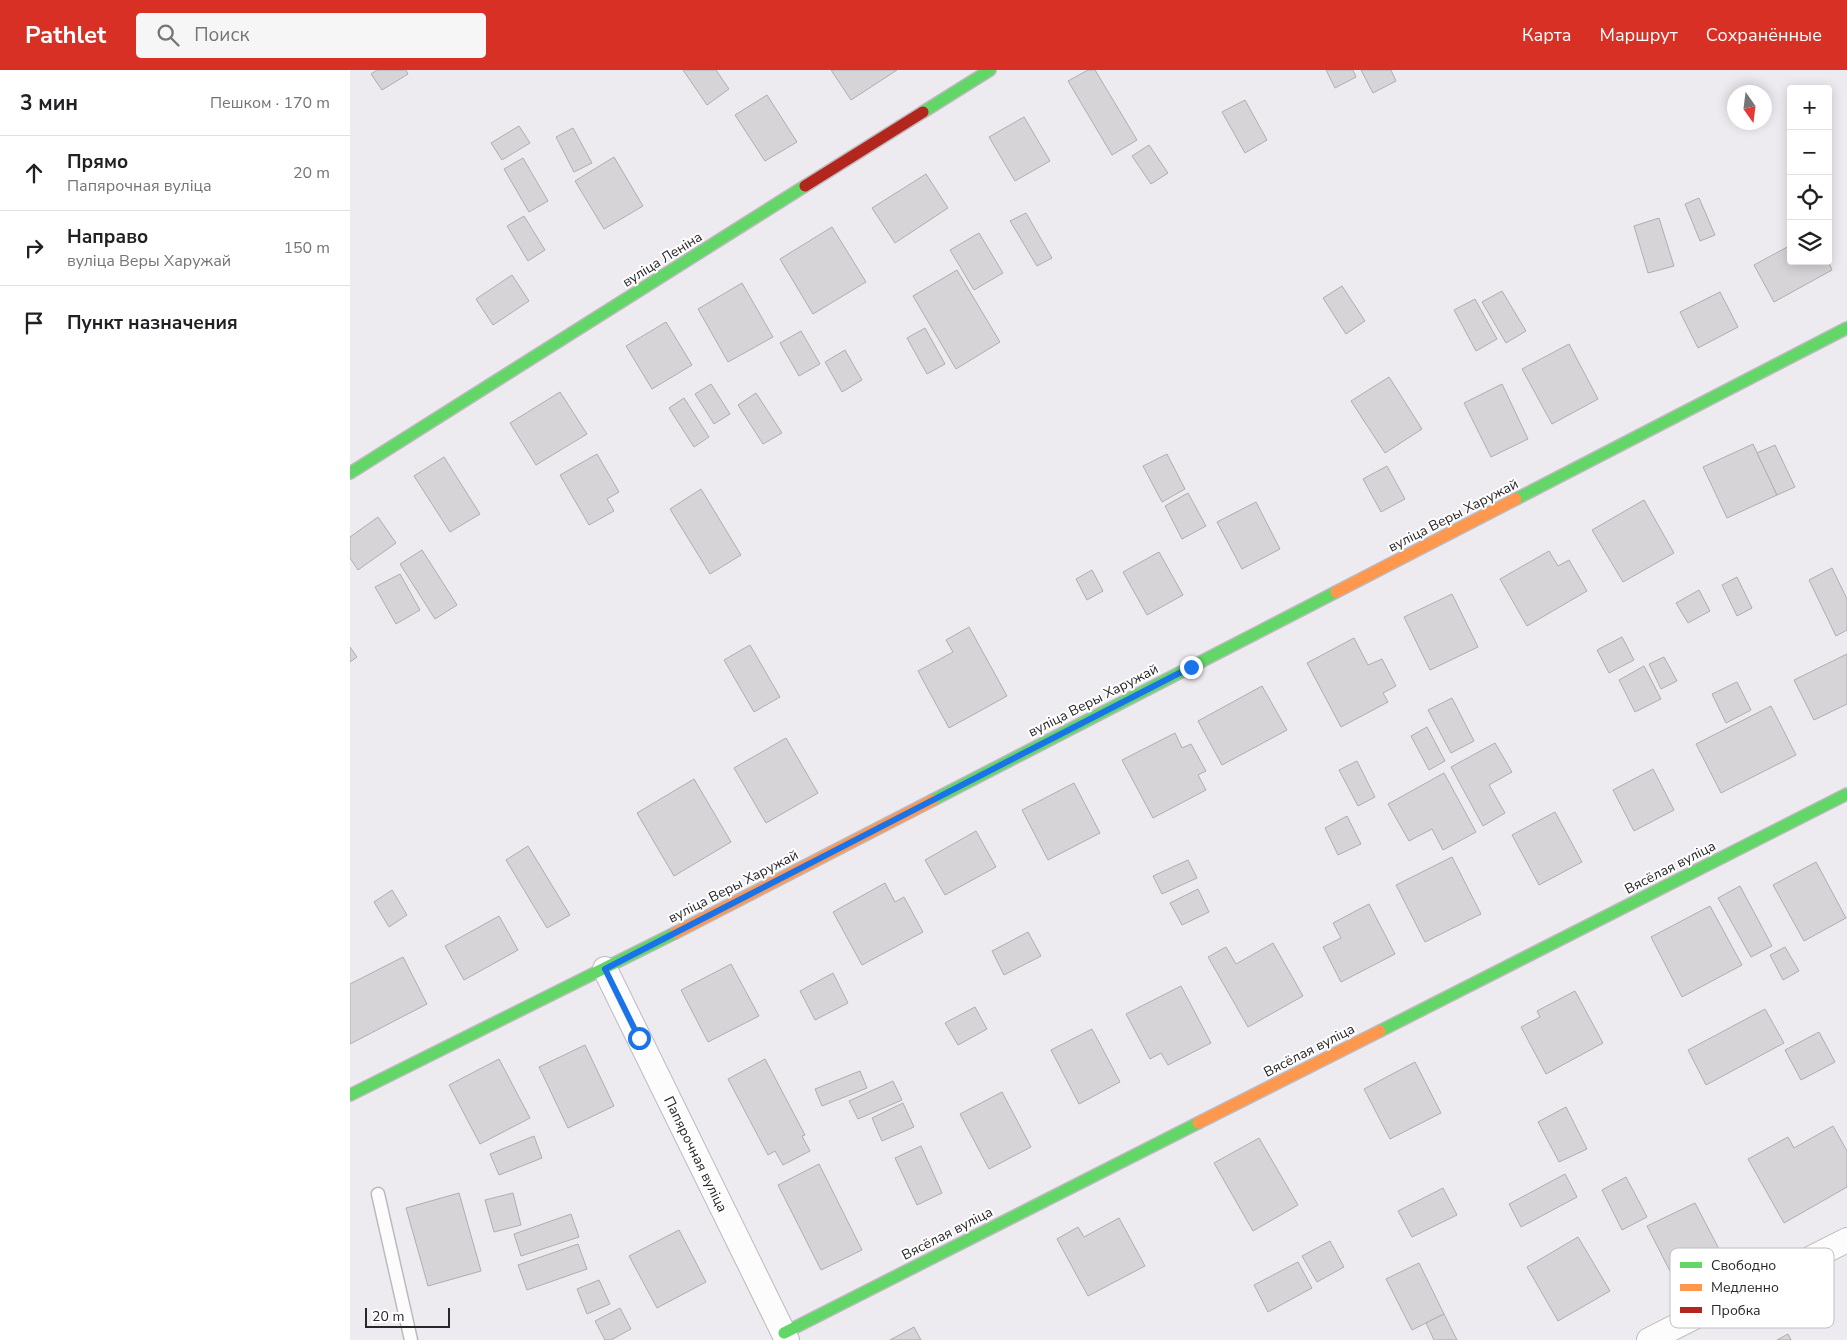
<!DOCTYPE html>
<html lang="ru">
<head>
<meta charset="utf-8">
<style>
	:root { --surface:#fff; --page:#f6f6f6; --text:#202124; --muted:#757577; --line:#e0e0e0; --accent:#d93025 }
	body { margin:0; font-family:"Nunito Sans",sans-serif; background:var(--page); color:var(--text) }
	.controls { position:absolute; right:15px; top:15px; display:grid; overflow:hidden; border-radius:5px; box-shadow:0 2px 12px #0003 }
	.controls button { width:45px; height:45px; display:grid; place-items:center; padding:0; border:0; border-bottom:1px solid var(--line); background:var(--surface); color:var(--text); font:25px sans-serif }
	.compass { position:absolute; left:1377px; top:15px; width:45px; height:45px; border-radius:50%; background:var(--surface); box-shadow:0 2px 12px #0003; rotate:166deg }
	.scale { position:absolute; left:15px; bottom:12px; width:85px; box-sizing:border-box; padding-left:5px; border:2px solid #29272a; border-top:0; font-size:14px; line-height:18px; white-space:nowrap; color:#29272a; -webkit-text-stroke:4px #fff; paint-order:stroke }
	.stop { position:absolute; width:15px; height:15px; margin:-11px; border:4px solid #1a73e8; border-radius:50%; background:#fff }
	.stop.end { background:#1a73e8; border-color:#fff; box-shadow:0 1px 5px #0008 }
	.list { margin:0; padding:0; list-style:none }
	h2 { display:flex; justify-content:space-between; align-items:center; height:65px; margin:0; padding:0 20px; font-size:21px }
	h2 small { font-size:16px; font-weight:400; color:var(--muted) }
	.list li { display:grid; grid-template-columns:32px 1fr auto; gap:15px; align-items:center; box-sizing:border-box; height:75px; padding:0 20px; border-top:1px solid var(--line) }
	.list b { display:block; font-size:19px; white-space:nowrap }
	.list p { margin:0; font-size:16px; white-space:nowrap; color:var(--muted) }
	.list em { font-size:16px; font-style:normal; color:var(--muted) }
	.icon { flex:none; width:28px; height:28px; fill:none; stroke:currentColor; stroke-width:2; stroke-linecap:round; stroke-linejoin:round }
	.map { position:relative; flex:none; width:1497px; height:1270px; overflow:hidden }
	header { display:flex; align-items:center; gap:30px; box-sizing:border-box; height:70px; padding:0 25px; background:var(--accent); color:#fff }
	header strong { font-size:24px }
	nav { display:flex; gap:28px; margin-inline-start:auto; font-size:18px }
	.search { width:350px; height:45px; background:var(--page); display:flex; align-items:center; gap:12px; box-sizing:border-box; padding:0 18px; border-radius:5px; color:var(--muted); font-size:19px }
	main { display:flex }
	aside { flex:1; background:var(--surface) }
	.map>svg:first-child { display:block }
	.building { fill:#d7d4d8; stroke:#afadb0 }
	.lines { fill:none; stroke-linecap:round; stroke-linejoin:round }
	.lane-casing { stroke:#bcbabe; stroke-width:15 }
	.street-casing { stroke:#bcbabe; stroke-width:26 }
	.fast-casing { stroke:#bcbabe; stroke-width:14 }
	.slow-casing { stroke:#bcbabe; stroke-width:14 }
	.jam-casing { stroke:#bcbabe; stroke-width:14 }
	.lane { stroke:#fcfcfd; stroke-width:12 }
	.street { stroke:#fcfcfd; stroke-width:24 }
	.fast { stroke:#63d668; stroke-width:11 }
	.slow { stroke:#ff974d; stroke-width:11 }
	.jam { stroke:#b3261e; stroke-width:11 }
	.route { stroke:#1a73e8; stroke-width:6 }
	.labels { text-anchor:middle; stroke-width:4; stroke-linejoin:round; paint-order:stroke }
	.street-label { font-size:14px; fill:#29272a; stroke:#fff }
	.key { fill:#fff; stroke:#bfbebf; stroke-width:1 }
	.key-label { font-size:14px; fill:#29272a }
</style>
</head>
<body>
<header>
<strong>Pathlet</strong>
<div class="search"><svg class="icon" aria-label="search" viewBox="0 0 24 24"><circle cx="10" cy="10" r="6"/><path d="M15 15l6 6"/></svg>Поиск</div>
<nav><a>Карта</a><a>Маршрут</a><a>Сохранённые</a></nav>
</header>
<main>
<aside>
<h2>3 мин<small>Пешком · 170 m</small></h2>
<ul class="list">
<li><svg class="icon" aria-label="ahead" viewBox="0 0 24 24"><path d="M12 20V5M6 11l6-6 6 6"/></svg><div><b>Прямо</b><p>Папярочная вуліца</p></div><em>20 m</em></li>
<li><svg class="icon" aria-label="right" viewBox="0 0 24 24"><path d="M7 20v-9h11M14 6l5 5-5 5"/></svg><div><b>Направо</b><p>вуліца Веры Харужай</p></div><em>150 m</em></li>
<li><svg class="icon" aria-label="arrive" viewBox="0 0 24 24"><path d="M6 21V4h12l-3 4 3 4H6"/></svg><div><b>Пункт назначения</b></div></li>
</ul>
</aside>
<div class="map">
<svg width="1497" height="1270" viewBox="0 0 1497 1270">
	<rect width="100%" height="100%" fill="#eeebf0"/>
	<!-- building -->
	<g class="building">
		<polygon points="27,0 56,0 58,4 32,20 21,4"/>
		<polygon points="333,0 366,0 379,19 357,35"/>
		<polygon points="481,0 547,0 501,30"/>
		<polygon points="738,0 745,0 787,70 762,85 718,11"/>
		<polygon points="976,0 1003,0 1006,7 985,18"/>
		<polygon points="1011,0 1041,0 1046,11 1023,23"/>
		<polygon points="417,25 447,72 415,91 385,45"/>
		<polygon points="895,30 917,70 895,83 872,42"/>
		<polygon points="674,47 700,91 665,111 639,67"/>
		<polygon points="169,56 180,73 152,90 141,73"/>
		<polygon points="223,58 242,93 224,102 206,67"/>
		<polygon points="799,75 818,103 801,114 782,86"/>
		<polygon points="264,87 293,136 254,159 225,111"/>
		<polygon points="173,88 198,131 179,142 154,99"/>
		<polygon points="576,104 598,138 545,173 522,138"/>
		<polygon points="1349,128 1365,165 1350,171 1335,134"/>
		<polygon points="676,143 702,188 687,196 660,151"/>
		<polygon points="174,146 195,180 178,191 157,156"/>
		<polygon points="1309,148 1324,196 1298,203 1284,156"/>
		<polygon points="482,157 516,212 463,244 430,189"/>
		<polygon points="629,163 653,203 624,220 600,180"/>
		<polygon points="1441,175 1441,191 1478,191 1482,200 1424,232 1404,195"/>
		<polygon points="607,200 650,272 606,299 563,226"/>
		<polygon points="162,205 179,231 143,255 126,229"/>
		<polygon points="392,213 423,267 378,292 348,239"/>
		<polygon points="992,216 1015,251 996,264 973,228"/>
		<polygon points="1152,221 1176,261 1156,273 1132,232"/>
		<polygon points="1370,222 1388,257 1348,278 1330,242"/>
		<polygon points="1125,229 1147,269 1126,281 1104,240"/>
		<polygon points="316,252 342,295 302,319 276,276"/>
		<polygon points="575,258 595,294 577,304 557,268"/>
		<polygon points="451,261 470,294 449,306 430,273"/>
		<polygon points="1219,274 1248,329 1202,354 1172,299"/>
		<polygon points="495,280 512,310 492,322 475,292"/>
		<polygon points="1039,307 1072,359 1035,383 1001,331"/>
		<polygon points="361,314 380,344 364,354 345,324"/>
		<polygon points="1152,314 1178,369 1141,387 1114,333"/>
		<polygon points="210,322 237,364 186,395 160,353"/>
		<polygon points="406,323 432,363 413,374 388,335"/>
		<polygon points="334,328 359,367 344,377 319,338"/>
		<polygon points="1403,374 1427,425 1377,448 1353,397"/>
		<polygon points="1425,375 1445,417 1427,425 1407,383"/>
		<polygon points="247,384 269,422 257,429 264,441 239,455 210,405"/>
		<polygon points="817,384 835,419 812,432 793,396"/>
		<polygon points="94,387 130,444 100,462 64,406"/>
		<polygon points="1037,396 1055,429 1031,442 1013,409"/>
		<polygon points="351,419 391,485 360,504 320,439"/>
		<polygon points="838,423 856,456 832,469 815,436"/>
		<polygon points="1294,430 1324,483 1273,512 1242,460"/>
		<polygon points="906,432 930,479 892,499 867,452"/>
		<polygon points="28,447 46,473 8,500 0,488 0,467"/>
		<polygon points="72,480 107,535 85,549 50,494"/>
		<polygon points="1199,481 1208,496 1219,490 1237,521 1177,556 1150,509"/>
		<polygon points="809,482 833,525 797,545 773,502"/>
		<polygon points="1482,498 1497,529 1497,560 1486,566 1459,510"/>
		<polygon points="742,500 753,521 737,530 726,509"/>
		<polygon points="50,504 70,540 46,554 25,517"/>
		<polygon points="1387,507 1402,538 1387,546 1372,515"/>
		<polygon points="1349,520 1360,541 1338,553 1326,533"/>
		<polygon points="1102,524 1128,577 1080,600 1054,547"/>
		<polygon points="619,557 657,626 599,658 568,601 603,582 596,570"/>
		<polygon points="1272,567 1284,590 1259,603 1247,580"/>
		<polygon points="1004,568 1018,595 1032,589 1046,616 1033,623 1038,632 991,657 957,593"/>
		<polygon points="400,575 430,627 404,642 374,590"/>
		<polygon points="0,577 7,587 0,592"/>
		<polygon points="1497,584 1497,634 1464,650 1444,610"/>
		<polygon points="1314,587 1327,611 1311,619 1299,594"/>
		<polygon points="1294,596 1311,629 1285,642 1269,610"/>
		<polygon points="1387,612 1401,640 1376,653 1362,624"/>
		<polygon points="912,616 937,660 872,695 848,651"/>
		<polygon points="1102,628 1124,671 1101,683 1078,640"/>
		<polygon points="1421,636 1446,685 1371,723 1346,674"/>
		<polygon points="1077,657 1095,691 1079,700 1061,666"/>
		<polygon points="825,663 832,678 841,674 856,701 848,705 856,720 803,748 772,690"/>
		<polygon points="436,668 468,723 416,753 384,698"/>
		<polygon points="1145,673 1162,702 1139,715 1155,743 1133,756 1101,697"/>
		<polygon points="1007,691 1025,727 1008,736 989,700"/>
		<polygon points="1303,699 1324,740 1284,761 1263,720"/>
		<polygon points="1094,703 1126,762 1093,780 1082,759 1059,771 1038,734"/>
		<polygon points="344,709 381,772 324,806 287,743"/>
		<polygon points="724,713 750,763 698,790 672,740"/>
		<polygon points="1205,742 1232,792 1189,815 1162,765"/>
		<polygon points="997,746 1011,774 988,785 975,758"/>
		<polygon points="626,761 646,797 595,825 575,790"/>
		<polygon points="178,776 220,845 197,858 156,790"/>
		<polygon points="1102,787 1131,844 1075,872 1046,815"/>
		<polygon points="838,790 847,808 812,824 803,806"/>
		<polygon points="1466,792 1496,848 1454,871 1423,815"/>
		<polygon points="535,813 545,832 554,827 573,862 512,895 483,842"/>
		<polygon points="1390,816 1422,876 1401,887 1368,828"/>
		<polygon points="848,819 859,842 832,855 820,833"/>
		<polygon points="42,820 57,845 39,857 24,832"/>
		<polygon points="1019,834 1045,884 991,912 973,877 991,868 983,853"/>
		<polygon points="1360,836 1392,895 1332,927 1301,867"/>
		<polygon points="149,846 168,880 114,910 95,876"/>
		<polygon points="678,862 691,886 654,905 642,881"/>
		<polygon points="923,873 953,926 898,957 858,887 876,877 886,894"/>
		<polygon points="1435,877 1449,901 1433,910 1420,885"/>
		<polygon points="53,887 77,934 0,974 0,914"/>
		<polygon points="381,894 409,946 358,972 331,920"/>
		<polygon points="483,903 498,933 465,950 450,921"/>
		<polygon points="831,916 861,973 818,995 811,983 800,989 776,944"/>
		<polygon points="1225,921 1253,973 1196,1004 1171,957 1190,947 1187,941"/>
		<polygon points="625,937 637,959 608,975 595,953"/>
		<polygon points="1415,939 1434,973 1356,1015 1338,980"/>
		<polygon points="742,959 770,1012 729,1034 701,980"/>
		<polygon points="1469,962 1485,992 1451,1010 1435,980"/>
		<polygon points="235,975 264,1036 218,1058 189,997"/>
		<polygon points="149,989 180,1048 130,1074 99,1015"/>
		<polygon points="415,989 455,1065 452,1066 460,1081 433,1095 425,1081 418,1085 378,1009"/>
		<polygon points="1065,992 1091,1043 1040,1069 1014,1019"/>
		<polygon points="510,1001 517,1018 472,1036 465,1019"/>
		<polygon points="543,1011 552,1030 508,1049 499,1031"/>
		<polygon points="652,1022 681,1077 639,1099 610,1044"/>
		<polygon points="553,1033 564,1057 532,1071 522,1048"/>
		<polygon points="1216,1037 1237,1079 1209,1092 1188,1052"/>
		<polygon points="1483,1056 1497,1081 1497,1117 1434,1153 1398,1089 1438,1067 1444,1078"/>
		<polygon points="184,1066 192,1088 149,1105 140,1084"/>
		<polygon points="909,1068 948,1135 903,1161 864,1093"/>
		<polygon points="571,1076 592,1123 567,1135 545,1088"/>
		<polygon points="469,1094 512,1180 471,1200 428,1115"/>
		<polygon points="1215,1104 1227,1127 1171,1157 1159,1134"/>
		<polygon points="1276,1107 1297,1147 1272,1160 1252,1120"/>
		<polygon points="1093,1118 1107,1145 1062,1167 1048,1141"/>
		<polygon points="109,1123 131,1201 78,1216 56,1138"/>
		<polygon points="163,1123 171,1155 144,1162 135,1130"/>
		<polygon points="1345,1133 1370,1181 1322,1205 1297,1156"/>
		<polygon points="221,1144 229,1167 171,1186 164,1164"/>
		<polygon points="769,1148 795,1196 738,1226 707,1169 728,1157 734,1167"/>
		<polygon points="329,1160 356,1212 307,1238 279,1186"/>
		<polygon points="1228,1167 1260,1221 1208,1251 1177,1197"/>
		<polygon points="980,1171 994,1197 967,1212 952,1186"/>
		<polygon points="228,1174 237,1199 177,1220 168,1195"/>
		<polygon points="948,1192 962,1218 918,1242 904,1215"/>
		<polygon points="1069,1193 1094,1244 1062,1260 1036,1209"/>
		<polygon points="249,1210 260,1234 237,1244 227,1219"/>
		<polygon points="270,1238 281,1259 261,1270 255,1270 245,1251"/>
		<polygon points="1094,1244 1107,1270 1084,1270 1076,1253"/>
		<polygon points="564,1257 571,1270 540,1270"/>
		<polygon points="1438,1264 1441,1270 1427,1270"/>
	</g>
	<g class="lines">
		<!-- lane casing -->
		<g class="lane-casing">
			<polyline id="lane" points="28,1124 61,1270"/>
		</g>
		<!-- street casing -->
		<g class="street-casing">
			<g id="street">
				<polyline points="255,899 437,1270"/>
				<polyline points="1299,1270 1497,1170"/>
			</g>
		</g>
		<!-- fast casing -->
		<g class="fast-casing">
			<g id="fast">
				<polyline points="573,42 640,0"/>
				<polyline points="0,403 455,116"/>
				<polyline points="1166,429 1497,258"/>
				<polyline points="583,730 986,522"/>
				<polyline points="1030,961 1497,724"/>
				<polyline points="0,1025 325,863"/>
				<polyline points="434,1263 848,1053"/>
			</g>
		</g>
		<!-- slow casing -->
		<g class="slow-casing">
			<g id="slow">
				<polyline points="986,522 1166,429"/>
				<polyline points="325,863 583,730"/>
				<polyline points="848,1053 1030,961"/>
			</g>
		</g>
		<!-- jam casing -->
		<g class="jam-casing">
			<polyline id="jam" points="455,116 573,42"/>
		</g>
		<!-- lane -->
		<use href="#lane" class="lane"/>
		<!-- street -->
		<use href="#street" class="street"/>
		<!-- fast -->
		<use href="#fast" class="fast"/>
		<!-- slow -->
		<use href="#slow" class="slow"/>
		<!-- jam -->
		<use href="#jam" class="jam"/>
	</g>
	<g class="lines">
		<!-- route -->
		<polyline class="route" points="289,968 255,899 841,597"/>
	</g>
	<g class="labels">
		<!-- street labels -->
		<g class="street-label">
			<text transform="translate(312 189) rotate(-32)" y="5">вуліца Леніна</text>
			<text transform="translate(1103 445) rotate(-27)" y="5">вуліца Веры Харужай</text>
			<text transform="translate(743 630) rotate(-27)" y="5">вуліца Веры Харужай</text>
			<text transform="translate(1320 797) rotate(-27)" y="5">Вясёлая вуліца</text>
			<text transform="translate(383 816) rotate(-27)" y="5">вуліца Веры Харужай</text>
			<text transform="translate(959 980) rotate(-27)" y="5">Вясёлая вуліца</text>
			<text transform="translate(346 1084) rotate(64)" y="5">Папярочная вуліца</text>
			<text transform="translate(597 1163) rotate(-27)" y="5">Вясёлая вуліца</text>
		</g>
	</g>
	<!-- legend -->
	<rect x="1320" y="1178" width="164" height="80" rx="8" class="key"/>
	<rect x="1330" y="1192" width="22" height="6" fill="#63d668"/>
	<rect x="1330" y="1214" width="22" height="7" fill="#ff974d"/>
	<rect x="1330" y="1237" width="22" height="6" fill="#b3261e"/>
	<g class="key-label">
		<text x="1361" y="1200">Свободно</text>
		<text x="1361" y="1222">Медленно</text>
		<text x="1361" y="1245">Пробка</text>
	</g>
</svg>
<div class="controls">
<button>+</button>
<button>−</button>
<button><svg class="icon" aria-label="locate" viewBox="0 0 24 24"><circle cx="12" cy="12" r="6"/><path d="M12 2v4M12 18v4M2 12h4M18 12h4"/></svg></button>
<button><svg class="icon" aria-label="layers" viewBox="0 0 24 24"><path d="M12 4l9 5-9 5-9-5zM3 14l9 5 9-5"/></svg></button>
</div>
<svg class="compass" viewBox="-18 -18 36 36"><path d="M0-13l5 13h-10z" fill="#e53935"/><path d="M0 13l5-13h-10z" fill="#757577"/></svg>
<div class="scale">20 m</div>
<div class="stop" style="left:289px;top:968px"></div>
<div class="stop end" style="left:841px;top:597px"></div>
</div>
</main>
</body>
</html>
